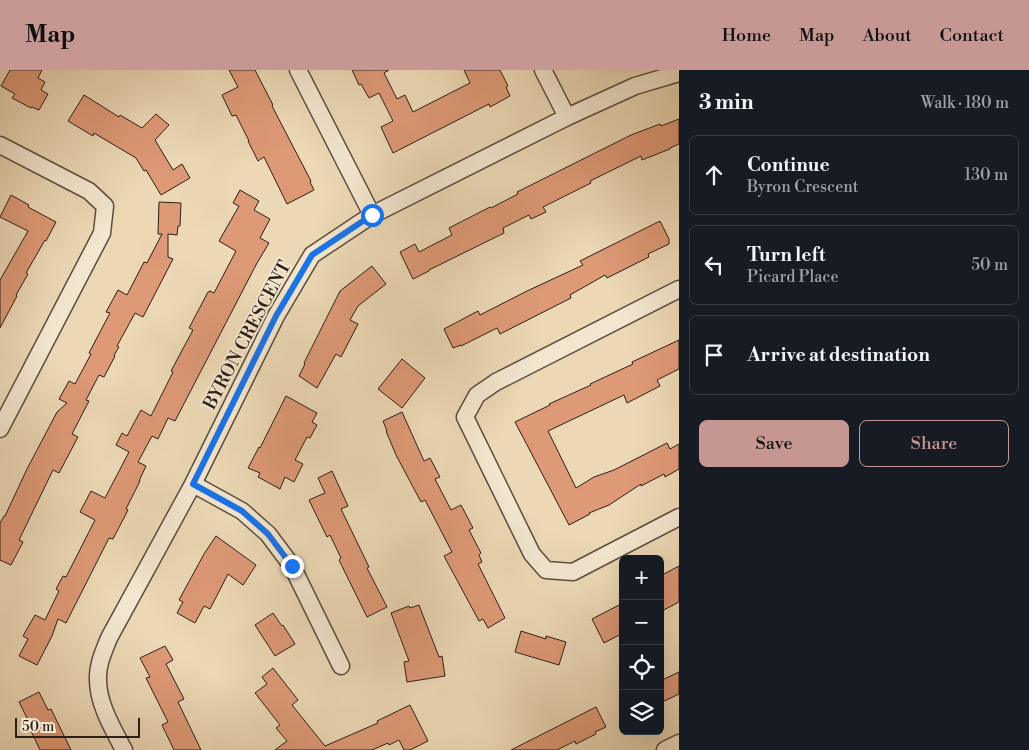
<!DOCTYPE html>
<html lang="en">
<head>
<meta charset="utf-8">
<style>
	:root { --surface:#171b24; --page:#20242c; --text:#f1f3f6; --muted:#9ea1a6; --line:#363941; --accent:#c59692 }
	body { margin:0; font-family:"Libre Bodoni",serif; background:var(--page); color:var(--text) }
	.controls { position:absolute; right:15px; bottom:15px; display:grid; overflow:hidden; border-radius:8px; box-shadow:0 5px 20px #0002 }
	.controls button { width:45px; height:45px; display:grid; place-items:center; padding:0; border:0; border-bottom:1px solid var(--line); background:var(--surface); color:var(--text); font:25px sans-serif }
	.scale { position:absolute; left:15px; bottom:12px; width:125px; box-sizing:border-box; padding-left:5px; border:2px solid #2c1f18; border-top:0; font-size:14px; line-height:18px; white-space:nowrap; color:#2c1f18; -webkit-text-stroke:4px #f3e6cf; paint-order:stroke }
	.stop { position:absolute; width:15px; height:15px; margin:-11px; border:4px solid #1a73e8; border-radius:50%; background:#fff }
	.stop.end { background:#1a73e8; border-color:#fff; box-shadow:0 1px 5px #0008 }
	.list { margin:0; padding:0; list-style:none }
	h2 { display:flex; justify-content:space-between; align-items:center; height:65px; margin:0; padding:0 20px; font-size:21px }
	h2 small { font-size:16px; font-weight:400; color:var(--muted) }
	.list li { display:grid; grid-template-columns:32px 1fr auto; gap:15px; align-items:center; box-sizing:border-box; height:80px; margin:0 10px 10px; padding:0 10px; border:1px solid var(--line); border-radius:8px }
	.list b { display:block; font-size:19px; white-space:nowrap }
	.list p { margin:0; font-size:16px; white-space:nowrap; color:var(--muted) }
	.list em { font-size:16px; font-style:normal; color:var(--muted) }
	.actions { display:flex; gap:10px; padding:15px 20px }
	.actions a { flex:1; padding:11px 0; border:1px solid var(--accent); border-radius:8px; text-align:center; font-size:18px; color:var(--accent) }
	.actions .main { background:var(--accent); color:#111 }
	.icon { flex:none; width:28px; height:28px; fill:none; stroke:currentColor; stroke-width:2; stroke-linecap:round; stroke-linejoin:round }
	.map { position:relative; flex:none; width:679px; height:680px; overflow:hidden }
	header { display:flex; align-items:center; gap:30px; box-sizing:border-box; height:70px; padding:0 25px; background:var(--accent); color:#111 }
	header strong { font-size:24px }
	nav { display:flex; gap:28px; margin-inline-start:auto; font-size:18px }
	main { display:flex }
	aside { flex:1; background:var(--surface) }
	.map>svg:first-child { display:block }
	.building { fill:#de9977; stroke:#2c1f18 }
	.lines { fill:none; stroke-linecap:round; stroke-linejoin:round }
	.street-casing { stroke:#5c4d3f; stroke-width:19 }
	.street { stroke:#f3e6cf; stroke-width:16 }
	.route { stroke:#1a73e8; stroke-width:6 }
	.labels { text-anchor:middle; stroke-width:4; stroke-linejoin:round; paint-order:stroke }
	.street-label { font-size:18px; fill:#2c1f18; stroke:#f3e6cf }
</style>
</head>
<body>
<header>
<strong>Map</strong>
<nav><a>Home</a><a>Map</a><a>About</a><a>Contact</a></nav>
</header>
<main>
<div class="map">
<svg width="679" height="680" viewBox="0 0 679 680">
	<rect width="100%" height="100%" fill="#ecd8b5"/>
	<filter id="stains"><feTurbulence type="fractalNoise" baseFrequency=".004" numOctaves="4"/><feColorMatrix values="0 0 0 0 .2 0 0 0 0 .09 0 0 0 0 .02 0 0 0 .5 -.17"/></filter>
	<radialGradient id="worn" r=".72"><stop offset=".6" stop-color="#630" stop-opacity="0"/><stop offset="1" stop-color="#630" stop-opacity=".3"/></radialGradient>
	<!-- building -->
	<g class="building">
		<polygon points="10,0 42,0 38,8 45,12 41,20 48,24 39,40 32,37 31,38 12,28 15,24 1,16"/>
		<polygon points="229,0 255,0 273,35 272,36 311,111 310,112 314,120 287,134 264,87 258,91 248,71 249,71 236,45 232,46 222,25 238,17"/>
		<polygon points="352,0 389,0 384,3 397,29 405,25 413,42 470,13 464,0 500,0 508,16 506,17 510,26 490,37 489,34 393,83 381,57 393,51 379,23 369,28 361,14 359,15"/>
		<polygon points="84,25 119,47 120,45 142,58 156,44 169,55 155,70 173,100 182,94 190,108 161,125 146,100 144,101 136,88 94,63 93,66 68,51"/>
		<polygon points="679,49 679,74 670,78 670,79 642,90 641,86 590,111 591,113 543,137 546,142 531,149 529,145 503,158 504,163 429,200 429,201 413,209 400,182 415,174 419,182 452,165 449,158 490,137 491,138 518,124 517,122 631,65 660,54 661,56"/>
		<polygon points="240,120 259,131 254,140 270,149 260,168 269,173 257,193 175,351 168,348 158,369 152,366 138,392 146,396 139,411 140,411 126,439 128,440 113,469 109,468 66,553 58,549 52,566 37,595 19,586 28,569 23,566 35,545 45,550 59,521 56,519 63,506 66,507 95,450 80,442 91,421 105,428 129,382 116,375 122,363 127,366 141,340 151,346 173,302 171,301 193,260 189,258 208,222 210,221 214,223 236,181 219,171 239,136 233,133"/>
		<polygon points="11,125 29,135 28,137 56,152 46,171 45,170 26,203 28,204 16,225 17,226 0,258 0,210 28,161 0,147"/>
		<polygon points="159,132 181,133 180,156 178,156 177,165 168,164 168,187 173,189 143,247 135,243 117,276 119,277 114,285 115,286 104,307 99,305 86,330 89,331 72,364 78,367 59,403 53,400 19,470 23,472 11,495 0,490 0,453 4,446 5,446 27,399 57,342 67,333 59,329 69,311 75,314 91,284 89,283 110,243 106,242 118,220 127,225 144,192 147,193 162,164 158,164"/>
		<polygon points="660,151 669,169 669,174 648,184 649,187 607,208 605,205 570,225 571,228 500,264 497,258 461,276 461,275 453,278 444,259 478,241 480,245 527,221 583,195 580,191"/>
		<polygon points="372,196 386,214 358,236 350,250 358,254 341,287 336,284 317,318 299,306 305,294 304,293 340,221"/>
		<polygon points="679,270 679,299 657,310 660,316 627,333 624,325 548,361 576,418 594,407 614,400 667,373 670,379 679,374 679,399 665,407 664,404 641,416 641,414 609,435 589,443 590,444 569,455 515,352 550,335 549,334 591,315 590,314 633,294 632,292"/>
		<polygon points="402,289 425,308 402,338 378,319"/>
		<polygon points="286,326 317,343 312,352 317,355 310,368 307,367 295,390 303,394 294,412 285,407 280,419 258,407 260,403 248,398 259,377 260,378"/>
		<polygon points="402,342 424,391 430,388 440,407 435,409 451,440 461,435 473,458 469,460 481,483 479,485 482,492 478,494 505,548 488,558 483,549 479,551 444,486 452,482 425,430 421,432 396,385 386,361 387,361 383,351"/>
		<polygon points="332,401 348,436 341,439 369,497 367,498 387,537 367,547 339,490 341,488 330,465 327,467 309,430 325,423 318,408"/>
		<polygon points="216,466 256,495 243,515 228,504 210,539 204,536 195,553 177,543 183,532 179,530 204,484"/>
		<polygon points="679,496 679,532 660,542 660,506"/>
		<polygon points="623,533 623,563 604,573 592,549"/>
		<polygon points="419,535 439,587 442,586 445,606 407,612 404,592 409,591 391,543 409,536 410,538"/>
		<polygon points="273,543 282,556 283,555 295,574 275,586 255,555"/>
		<polygon points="521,561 546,569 546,566 566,572 559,595 515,582"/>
		<polygon points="165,576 173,590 166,594 184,629 178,632 201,680 174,680 162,655 168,652 146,608 150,607 140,588"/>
		<polygon points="273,598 298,630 292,635 325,676 378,653 377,651 410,635 428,671 410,680 404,680 399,670 389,675 388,673 372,680 275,680 287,671 276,658 280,655 255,623 267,614 262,607"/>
		<polygon points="679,602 679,624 660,633 660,611"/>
		<polygon points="39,622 48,640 51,639 71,680 40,680 31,661 33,660 19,632"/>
		<polygon points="596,637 606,657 595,662 596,664 576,674 575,671 557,680 511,680"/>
	</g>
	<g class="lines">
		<!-- street casing -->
		<g class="street-casing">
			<g id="street">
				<polyline points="298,0 372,145"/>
				<polyline points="543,0 567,47"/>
				<polyline points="0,75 89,121 105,136 102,163 0,359"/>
				<polyline points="679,219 496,312 477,325 465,347 532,484 546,500 573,502 679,447"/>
				<polyline points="193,414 242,441 268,464 292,496 341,596"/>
				<path d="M124,680C113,659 98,634 98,610C97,595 104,581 109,568L193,414L276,246L312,185L372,145L567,47L635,16L679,3"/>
				<polyline points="665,680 679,673"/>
			</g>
		</g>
		<!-- street -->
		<use href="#street" class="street"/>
	</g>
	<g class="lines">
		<!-- route -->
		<polyline class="route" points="292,496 268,464 242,441 193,414 276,246 312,185 372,145"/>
	</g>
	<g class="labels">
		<!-- street labels -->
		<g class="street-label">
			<text transform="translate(247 265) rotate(-62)" y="6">BYRON CRESCENT</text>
		</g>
	</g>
	<rect width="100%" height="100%" filter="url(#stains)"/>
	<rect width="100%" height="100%" fill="url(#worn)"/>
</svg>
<div class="controls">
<button>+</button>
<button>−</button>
<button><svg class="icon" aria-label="locate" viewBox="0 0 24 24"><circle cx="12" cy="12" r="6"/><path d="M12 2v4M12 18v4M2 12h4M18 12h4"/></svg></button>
<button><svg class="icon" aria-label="layers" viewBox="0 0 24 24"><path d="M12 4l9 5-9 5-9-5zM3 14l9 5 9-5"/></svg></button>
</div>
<div class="scale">50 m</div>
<div class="stop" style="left:372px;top:145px"></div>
<div class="stop end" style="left:292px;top:496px"></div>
</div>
<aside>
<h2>3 min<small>Walk · 180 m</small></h2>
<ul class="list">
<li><svg class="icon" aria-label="ahead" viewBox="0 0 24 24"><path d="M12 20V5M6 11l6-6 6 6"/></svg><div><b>Continue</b><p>Byron Crescent</p></div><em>130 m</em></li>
<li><svg class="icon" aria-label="left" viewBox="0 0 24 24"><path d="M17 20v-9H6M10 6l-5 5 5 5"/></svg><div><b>Turn left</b><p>Picard Place</p></div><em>50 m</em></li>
<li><svg class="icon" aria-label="arrive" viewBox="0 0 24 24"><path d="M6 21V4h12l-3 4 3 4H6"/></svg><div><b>Arrive at destination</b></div></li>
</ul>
<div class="actions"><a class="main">Save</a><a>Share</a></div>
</aside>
</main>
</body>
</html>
